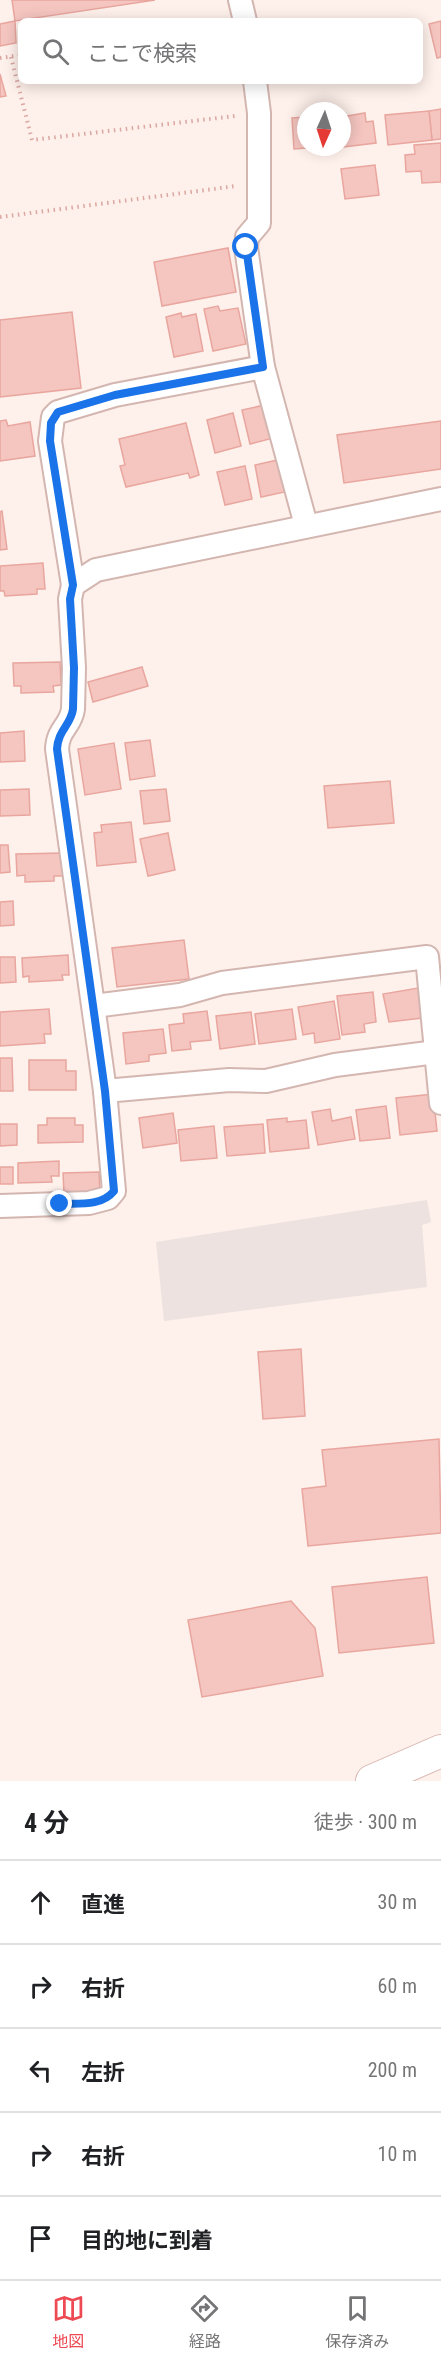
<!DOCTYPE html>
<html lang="ja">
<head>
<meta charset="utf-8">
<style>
	:root { --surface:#fff; --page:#f6f6f6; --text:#202124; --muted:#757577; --line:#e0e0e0; --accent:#ed4a54 }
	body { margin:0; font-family:"Roboto Condensed","Noto Sans JP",sans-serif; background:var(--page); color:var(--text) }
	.compass { position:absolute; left:297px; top:102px; width:54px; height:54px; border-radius:50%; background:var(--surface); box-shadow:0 3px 15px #0003; rotate:183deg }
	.stop { position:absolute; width:18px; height:18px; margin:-14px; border:4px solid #1a73e8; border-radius:50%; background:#fff }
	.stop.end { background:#1a73e8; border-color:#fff; box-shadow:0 2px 6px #0008 }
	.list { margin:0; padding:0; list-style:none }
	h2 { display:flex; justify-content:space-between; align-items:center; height:78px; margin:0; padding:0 24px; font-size:26px }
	h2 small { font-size:20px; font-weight:400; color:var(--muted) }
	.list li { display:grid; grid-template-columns:39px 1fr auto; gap:18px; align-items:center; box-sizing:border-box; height:84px; padding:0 24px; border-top:2px solid var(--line) }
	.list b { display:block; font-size:22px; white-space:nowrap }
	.list em { font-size:20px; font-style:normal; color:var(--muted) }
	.icon { flex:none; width:33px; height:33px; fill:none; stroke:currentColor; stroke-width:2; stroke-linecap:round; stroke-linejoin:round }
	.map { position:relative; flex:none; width:441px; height:1781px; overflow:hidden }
	.search { position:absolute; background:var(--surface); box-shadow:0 3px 15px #0003; left:18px; right:18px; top:18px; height:66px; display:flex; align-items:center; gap:15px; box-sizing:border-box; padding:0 21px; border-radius:9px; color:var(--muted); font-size:22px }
	.sheet { height:498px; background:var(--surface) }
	nav { display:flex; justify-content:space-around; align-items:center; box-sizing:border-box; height:84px; border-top:2px solid var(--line); background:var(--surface); font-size:16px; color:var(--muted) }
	nav a { display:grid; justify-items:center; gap:3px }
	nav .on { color:var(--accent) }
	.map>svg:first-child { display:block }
	.industrial { fill:#ede2df }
	.building { fill:#f5c5c0; stroke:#e8a69f; stroke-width:1.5 }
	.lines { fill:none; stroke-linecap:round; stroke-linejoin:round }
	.street-casing { stroke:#d4b6b1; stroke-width:26 }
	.secondary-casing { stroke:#d9b6b0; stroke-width:34 }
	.path { stroke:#dba7a2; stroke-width:4; stroke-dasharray:1.5 4.5; stroke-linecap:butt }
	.street { stroke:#fff; stroke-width:22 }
	.secondary { stroke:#fff; stroke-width:32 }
	.route { stroke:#1a73e8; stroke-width:8 }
</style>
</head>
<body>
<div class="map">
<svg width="441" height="1781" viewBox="0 0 441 1781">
	<rect width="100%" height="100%" fill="#fef0ea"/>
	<!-- industrial -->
	<polygon class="industrial" points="427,1200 431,1222 422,1225 427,1287 164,1321 156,1242"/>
	<!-- building -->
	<g class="building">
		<polygon points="12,0 155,0 15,21"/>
		<polygon points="15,21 16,43 0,46 0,24"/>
		<polygon points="441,21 441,57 437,58 429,24"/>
		<polygon points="0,74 6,96 0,97"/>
		<polygon points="441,109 441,139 432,140 429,111"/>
		<polygon points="429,111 432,140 388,145 385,115"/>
		<polygon points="365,113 366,122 373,121 376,143 335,148 342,147 342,117"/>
		<polygon points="306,117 306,147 321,147 294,149 292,118"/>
		<polygon points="441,143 441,182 422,183 421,171 406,172 405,155 415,154 414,145"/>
		<polygon points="375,165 379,195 345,199 341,169"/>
		<polygon points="228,248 236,292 162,306 154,262"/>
		<polygon points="218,306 220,311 238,308 246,344 213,351 204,309"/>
		<polygon points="72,312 81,388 0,397 0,320"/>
		<polygon points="181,313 182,317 196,314 203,351 174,357 166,317"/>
		<polygon points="265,405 273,438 250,444 242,410"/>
		<polygon points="233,413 241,446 215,453 207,420"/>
		<polygon points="6,420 8,426 30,422 35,456 0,461 0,421"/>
		<polygon points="441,421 441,469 344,483 337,435"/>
		<polygon points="186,423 199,475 190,478 188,473 126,487 120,466 125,465 119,439"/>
		<polygon points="282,459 289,491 261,497 255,465"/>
		<polygon points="245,466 252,499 225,505 217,472"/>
		<polygon points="2,511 7,549 0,550 0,512"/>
		<polygon points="43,563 45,589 37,589 37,594 5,596 4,591 0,591 0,566"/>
		<polygon points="60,662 61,685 53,686 54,692 21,693 21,686 14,686 13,663"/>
		<polygon points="142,667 148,686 93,702 88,682"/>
		<polygon points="24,731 25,761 0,762 0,733"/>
		<polygon points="150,740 155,776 130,780 125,743"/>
		<polygon points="114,743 121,789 85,795 78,749"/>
		<polygon points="390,781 394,823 328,828 324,786"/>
		<polygon points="29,789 30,815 0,816 0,790"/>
		<polygon points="166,789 170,821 144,824 140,791"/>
		<polygon points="131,822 136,862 97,866 94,833 102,832 101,825"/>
		<polygon points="168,833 175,870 148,876 140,839"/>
		<polygon points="0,845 8,845 10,872 0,873"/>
		<polygon points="63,853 64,876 54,876 54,881 25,882 25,875 17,876 16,854"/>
		<polygon points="13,901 14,925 0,926 0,902"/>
		<polygon points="184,940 189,979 117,987 112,948"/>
		<polygon points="68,955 69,975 62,975 63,980 29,982 29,976 23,977 22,958"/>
		<polygon points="0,957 15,957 16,982 0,983"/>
		<polygon points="418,988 422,1018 389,1022 383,994"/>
		<polygon points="373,992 376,1022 364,1024 365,1032 342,1035 337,996"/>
		<polygon points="334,1001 340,1039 315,1043 314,1033 303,1035 298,1007"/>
		<polygon points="49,1009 51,1034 44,1034 45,1043 0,1046 0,1012"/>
		<polygon points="292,1009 296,1039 259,1044 255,1014"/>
		<polygon points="207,1011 211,1040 190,1042 191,1049 172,1051 169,1025 184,1023 183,1014"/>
		<polygon points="251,1012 255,1044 220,1049 216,1016"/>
		<polygon points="163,1029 166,1053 149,1055 149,1061 126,1064 123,1033"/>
		<polygon points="0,1058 12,1058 13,1091 0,1091"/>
		<polygon points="29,1060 66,1060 66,1071 76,1071 76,1090 29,1090"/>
		<polygon points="433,1094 437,1131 400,1135 396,1098"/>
		<polygon points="386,1106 390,1138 360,1141 356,1110"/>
		<polygon points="330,1109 332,1121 351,1117 355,1139 318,1145 312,1112"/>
		<polygon points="173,1113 177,1143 143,1148 139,1118"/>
		<polygon points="47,1118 75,1118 75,1125 83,1125 83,1142 38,1143 38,1125 47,1125"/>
		<polygon points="287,1118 287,1122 306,1120 309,1148 270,1152 267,1120"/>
		<polygon points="0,1124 17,1124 17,1145 0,1146"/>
		<polygon points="263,1124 265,1153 227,1156 224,1127"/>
		<polygon points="214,1126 217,1158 181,1161 178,1130"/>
		<polygon points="59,1161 59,1176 51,1176 52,1182 18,1183 18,1163"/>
		<rect x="0" y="1167" width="13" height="17"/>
		<polygon points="99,1172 100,1193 64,1193 63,1173"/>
		<polygon points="301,1349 305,1416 263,1419 258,1352"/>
		<polygon points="439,1439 441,1533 308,1546 302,1489 326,1486 322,1450"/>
		<polygon points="427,1577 434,1643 339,1653 332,1587"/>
		<polygon points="291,1601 315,1628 323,1676 202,1697 188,1620"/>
	</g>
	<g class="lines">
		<!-- street casing -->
		<g class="street-casing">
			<g id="street">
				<polyline points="240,0 245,21"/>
				<polyline points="255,81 259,113 259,223 247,237 246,247 263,367 306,525"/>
				<polyline points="73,585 50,441 53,417 58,412 115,395 263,367"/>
				<polyline points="94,1006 180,995 222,983 427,957 441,1103"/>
				<polyline points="105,1091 229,1080 266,1081 335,1065 436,1052"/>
				<path d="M0,1206L89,1203L108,1198L114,1191L105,1091L57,749C58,728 71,726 73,709L74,668L70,599L73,585L96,570L441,499"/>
			</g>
		</g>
		<!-- secondary casing -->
		<g class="secondary-casing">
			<polyline id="secondary" points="372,1781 441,1751"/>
		</g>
		<!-- path -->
		<g class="path">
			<polyline points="11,57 32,140 235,116"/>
			<polyline points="0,58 21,55"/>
			<polyline points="0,217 236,186"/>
		</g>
		<!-- street -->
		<use href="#street" class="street"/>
		<!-- secondary -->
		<use href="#secondary" class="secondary"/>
	</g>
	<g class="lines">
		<!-- route -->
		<path class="route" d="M60,1204C78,1203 101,1207 114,1191L105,1091L57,749C58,730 71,725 73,709L74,668L70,599L73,585L50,441L51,423L58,412L115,395L263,367L246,247"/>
	</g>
</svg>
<svg class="compass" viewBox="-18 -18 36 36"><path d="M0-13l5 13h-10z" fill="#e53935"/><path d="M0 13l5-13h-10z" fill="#757577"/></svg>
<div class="stop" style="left:246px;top:247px"></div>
<div class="stop end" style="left:60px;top:1204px"></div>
<div class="search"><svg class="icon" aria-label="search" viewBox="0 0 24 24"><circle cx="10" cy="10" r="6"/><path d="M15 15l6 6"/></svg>ここで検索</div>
</div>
<section class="sheet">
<h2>4 分<small>徒歩 · 300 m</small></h2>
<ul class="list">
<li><svg class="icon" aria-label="ahead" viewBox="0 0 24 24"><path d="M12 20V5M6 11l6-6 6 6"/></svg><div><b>直進</b></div><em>30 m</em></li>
<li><svg class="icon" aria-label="right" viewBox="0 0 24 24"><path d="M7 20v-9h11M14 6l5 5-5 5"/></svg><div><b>右折</b></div><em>60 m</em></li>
<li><svg class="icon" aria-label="left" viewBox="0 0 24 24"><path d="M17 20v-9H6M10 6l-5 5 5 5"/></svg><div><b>左折</b></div><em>200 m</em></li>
<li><svg class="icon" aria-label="right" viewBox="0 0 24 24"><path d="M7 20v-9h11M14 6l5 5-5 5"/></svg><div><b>右折</b></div><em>10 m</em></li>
<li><svg class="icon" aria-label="arrive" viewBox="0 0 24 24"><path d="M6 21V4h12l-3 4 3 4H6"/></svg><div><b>目的地に到着</b></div></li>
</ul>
</section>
<nav>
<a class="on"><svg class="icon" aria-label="map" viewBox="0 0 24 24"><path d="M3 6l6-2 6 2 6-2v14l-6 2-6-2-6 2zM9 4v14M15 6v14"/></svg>地図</a>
<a><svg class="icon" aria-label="directions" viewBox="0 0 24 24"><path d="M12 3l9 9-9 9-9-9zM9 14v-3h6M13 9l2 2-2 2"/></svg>経路</a>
<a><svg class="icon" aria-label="saved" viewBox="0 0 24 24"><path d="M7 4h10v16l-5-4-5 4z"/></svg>保存済み</a>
</nav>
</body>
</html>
